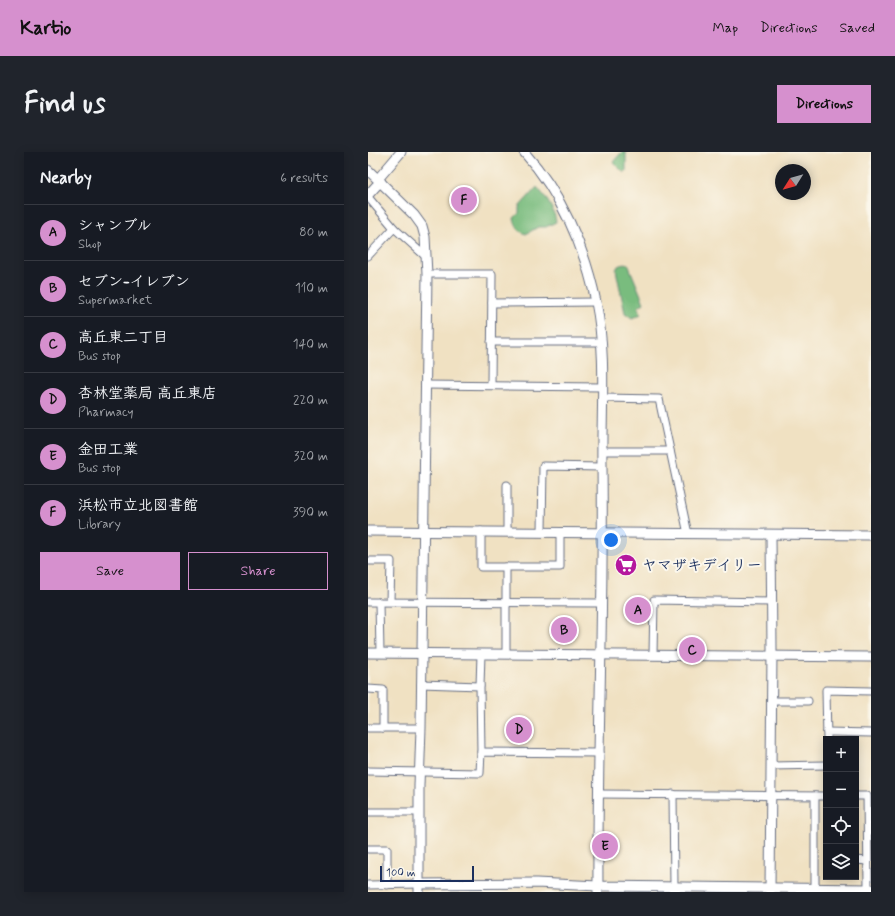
<!DOCTYPE html>
<html lang="en">
<head>
<meta charset="utf-8">
<style>
	:root { --surface:#171b24; --page:#20242c; --text:#f1f3f6; --muted:#9ea1a6; --line:#363941; --accent:#d690ce }
	body { margin:0; font-family:Mynerve,"Klee One",sans-serif; background:var(--page); color:var(--text) }
	.controls { position:absolute; right:12px; bottom:12px; display:grid; overflow:hidden; border-radius:0px; box-shadow:0 2px 10px #0003 }
	.controls button { width:36px; height:36px; display:grid; place-items:center; padding:0; border:0; border-bottom:1px solid var(--line); background:var(--surface); color:var(--text); font:20px sans-serif }
	.compass { position:absolute; left:407px; top:12px; width:36px; height:36px; border-radius:50%; background:var(--surface); box-shadow:0 2px 10px #0003; rotate:233deg }
	.scale { position:absolute; left:12px; bottom:10px; width:94px; box-sizing:border-box; padding-left:4px; border:2px solid #1b2f5e; border-top:0; font-size:11px; line-height:14px; white-space:nowrap; color:#1b2f5e; -webkit-text-stroke:3px #fbf7ec; paint-order:stroke }
	.you { position:absolute; left:243px; top:388px; width:14px; height:14px; margin:-10px; border:3px solid #fff; border-radius:50%; background:#1a73e8; box-shadow:0 0 0 6px #1a73e833 }
	.badge { display:grid; place-items:center; width:26px; height:26px; border-radius:50%; background:var(--accent); color:#111; font-size:13px; font-weight:700 }
	.pin { position:absolute; translate:-50% -50%; border:2px solid #fff; box-shadow:0 1px 4px #0006 }
	.list { margin:0; padding:0; list-style:none }
	h2 { display:flex; justify-content:space-between; align-items:center; height:52px; margin:0; padding:0 16px; font-size:17px }
	h2 small { font-size:13px; font-weight:400; color:var(--muted) }
	.list li { display:grid; grid-template-columns:26px 1fr auto; gap:12px; align-items:center; box-sizing:border-box; height:56px; padding:0 16px; border-top:1px solid var(--line) }
	.list b { display:block; font-size:15px; white-space:nowrap }
	.list p { margin:0; font-size:13px; white-space:nowrap; color:var(--muted) }
	.list em { font-size:13px; font-style:normal; color:var(--muted) }
	.actions { display:flex; gap:8px; padding:12px 16px }
	.actions a { flex:1; padding:9px 0; border:1px solid var(--accent); border-radius:0px; text-align:center; font-size:14px; color:var(--accent) }
	.actions .main { background:var(--accent); color:#111 }
	.icon { flex:none; width:22px; height:22px; fill:none; stroke:currentColor; stroke-width:2; stroke-linecap:round; stroke-linejoin:round }
	.map { position:relative; flex:none; width:503px; height:740px; overflow:hidden; border-radius:0px }
	header { display:flex; align-items:center; gap:24px; box-sizing:border-box; height:56px; padding:0 20px; background:var(--accent); color:#111 }
	header strong { font-size:19px }
	nav { display:flex; gap:22px; margin-inline-start:auto; font-size:14px }
	.intro { display:flex; align-items:center; justify-content:space-between; box-sizing:border-box; height:96px; padding:0 24px }
	h1 { margin:0; font-size:28px }
	.button { padding:10px 18px; border-radius:0px; background:var(--accent); color:#111; font-size:14px; font-weight:700 }
	main { display:flex; gap:24px; padding:0 24px }
	aside { flex:1; background:var(--surface); border-radius:0px; box-shadow:0 2px 10px #0003 }
	.map>svg:first-child { display:block }
	.forest { fill:#79bc7e; stroke:#4a766e }
	.lines { fill:none; stroke-linecap:round; stroke-linejoin:round }
	.minor-casing { stroke:#666d81; stroke-width:9 }
	.tertiary-casing { stroke:#666d81; stroke-width:11 }
	.minor { stroke:#fff; stroke-width:7 }
	.tertiary { stroke:#fff; stroke-width:9 }
	.labels { text-anchor:middle; stroke-width:4; stroke-linejoin:round; paint-order:stroke }
	.poi-label { font-size:15px; font-weight:bold; fill:#1b2f5e; stroke:#fbf7ec; text-anchor:start }
</style>
</head>
<body>
<header>
<strong>Kartio</strong>
<nav><a>Map</a><a>Directions</a><a>Saved</a></nav>
</header>
<div class="intro"><h1>Find us</h1><a class="button">Directions</a></div>
<main>
<aside>
<h2>Nearby<small>6 results</small></h2>
<ul class="list">
<li><span class="badge">A</span><div><b>シャンブル</b><p>Shop</p></div><em>80 m</em></li>
<li><span class="badge">B</span><div><b>セブン-イレブン</b><p>Supermarket</p></div><em>110 m</em></li>
<li><span class="badge">C</span><div><b>高丘東二丁目</b><p>Bus stop</p></div><em>140 m</em></li>
<li><span class="badge">D</span><div><b>杏林堂薬局 高丘東店</b><p>Pharmacy</p></div><em>220 m</em></li>
<li><span class="badge">E</span><div><b>金田工業</b><p>Bus stop</p></div><em>320 m</em></li>
<li><span class="badge">F</span><div><b>浜松市立北図書館</b><p>Library</p></div><em>390 m</em></li>
</ul>
<div class="actions"><a class="main">Save</a><a>Share</a></div>
</aside>
<div class="map">
<svg width="503" height="740" viewBox="0 0 503 740">
	<rect width="100%" height="100%" fill="#fbf7ec"/>
	<filter id="ink" filterUnits="userSpaceOnUse"><feTurbulence type="fractalNoise" baseFrequency=".025" numOctaves="2"/><feDisplacementMap in="SourceGraphic" scale="8" xChannelSelector="R" yChannelSelector="G"/><feConvolveMatrix kernelMatrix="1 2 1 2 8 2 1 2 1" color-interpolation-filters="sRGB"/></filter>
	<filter id="wash" filterUnits="userSpaceOnUse"><feTurbulence type="fractalNoise" baseFrequency=".012" numOctaves="4" result="noise"/><feDisplacementMap in="SourceGraphic" scale="16" xChannelSelector="R" yChannelSelector="G"/><feGaussianBlur stdDeviation="0.9" result="paint"/><feColorMatrix in="noise" values="0 0 0 0 0 0 0 0 0 0 0 0 0 0 0 0 0 1.4 0 .05"/><feComposite in="paint" operator="in"/></filter>
	<g filter="url(#wash)">
		<rect width="100%" height="100%" fill="#f0e1c2"/>
		<!-- forest -->
		<g class="forest">
			<polygon points="254,0 258,0 258,19 256,21 245,10"/>
			<path d="M169,35C177,44 187,58 188,70L178,75H170L158,82C151,80 147,74 146,66L151,61V55Z"/>
			<polygon points="257,111 260,112 276,151 270,155 273,162 264,166 257,161 248,118 250,114"/>
		</g>
	</g>
	<g filter="url(#ink)">
		<g class="lines">
			<!-- minor casing -->
			<g class="minor-casing">
				<g id="minor">
					<polyline points="0,45 26,76"/>
					<polyline points="0,104 26,76 57,104"/>
					<polyline points="59,122 124,122 123,233"/>
					<polyline points="124,151 228,150"/>
					<polyline points="123,190 234,190"/>
					<polyline points="57,233 234,235"/>
					<polyline points="234,246 291,247 320,382"/>
					<polyline points="234,299 302,299"/>
					<polyline points="139,333 139,380"/>
					<polyline points="113,379 113,415 138,415 138,501"/>
					<polyline points="174,380 175,314 234,315"/>
					<polyline points="0,409 23,409 22,449"/>
					<polyline points="138,415 192,415 192,380"/>
					<polyline points="0,450 233,451"/>
					<polyline points="11,450 12,501"/>
					<polyline points="113,502 112,534 113,600"/>
					<polyline points="285,503 286,448 403,450"/>
					<polyline points="53,532 112,534"/>
					<polyline points="0,537 15,538 15,576 0,576"/>
					<polyline points="403,549 440,549"/>
					<polyline points="15,576 53,576"/>
					<polyline points="459,580 503,581"/>
					<polyline points="459,587 458,538 503,539"/>
					<polyline points="403,614 458,613"/>
					<polyline points="0,619 112,621 113,600 232,601"/>
					<polyline points="231,642 458,644"/>
					<polyline points="305,642 306,735"/>
					<polyline points="488,644 499,644 500,737"/>
					<polyline points="0,660 51,660"/>
					<polyline points="0,697 19,697 19,733"/>
					<polyline points="488,708 499,709"/>
					<polyline points="0,733 51,732"/>
					<polyline points="447,736 447,644"/>
				</g>
			</g>
			<!-- tertiary casing -->
			<g class="tertiary-casing">
				<g id="tertiary">
					<path d="M156,0C193,41 217,96 228,150C239,203 233,259 234,313C236,455 229,598 230,740"/>
					<polyline points="0,18 46,63 54,74 57,85 59,122 53,576 51,634 51,740"/>
					<polyline points="10,27 33,0"/>
					<polyline points="0,43 8,34 13,30"/>
					<polyline points="0,379 503,383"/>
					<polyline points="0,501 503,505"/>
					<polyline points="51,732 168,731 230,734 503,737"/>
					<polyline points="402,740 404,498 403,383"/>
				</g>
			</g>
			<!-- minor -->
			<use href="#minor" class="minor"/>
			<!-- tertiary -->
			<use href="#tertiary" class="tertiary"/>
		</g>
	</g>
	<!-- icons -->
	<defs>
		<g id="supermarket-disc" transform="scale(1.15)"><circle r="9.5" fill="#b5179e" stroke="#fbf7ec"/><path d="M-6-5.5h2.5l.6 2H6L4.5 2H-2.5L-4.4-4H-6ZM-1.5 3.2a1.3 1.3 0 1 0 .1 0ZM3 3.2a1.3 1.3 0 1 0 .1 0Z" fill="#fff"/></g>
	</defs>
	<g fill-rule="evenodd">
		<use href="#supermarket-disc" x="258" y="413"/>
	</g>
	<g class="labels">
		<!-- poi labels -->
		<g class="poi-label">
			<text x="274" y="418">ヤマザキデイリー</text>
		</g>
	</g>
</svg>
<div class="controls">
<button>+</button>
<button>−</button>
<button><svg class="icon" aria-label="locate" viewBox="0 0 24 24"><circle cx="12" cy="12" r="6"/><path d="M12 2v4M12 18v4M2 12h4M18 12h4"/></svg></button>
<button><svg class="icon" aria-label="layers" viewBox="0 0 24 24"><path d="M12 4l9 5-9 5-9-5zM3 14l9 5 9-5"/></svg></button>
</div>
<svg class="compass" viewBox="-18 -18 36 36"><path d="M0-13l5 13h-10z" fill="#e53935"/><path d="M0 13l5-13h-10z" fill="#9ea1a6"/></svg>
<div class="scale">100 m</div>
<div class="you"></div>
<div class="pin badge" style="left:270px;top:458px">A</div>
<div class="pin badge" style="left:196px;top:478px">B</div>
<div class="pin badge" style="left:324px;top:498px">C</div>
<div class="pin badge" style="left:151px;top:578px">D</div>
<div class="pin badge" style="left:237px;top:694px">E</div>
<div class="pin badge" style="left:96px;top:48px">F</div>
</div>
</main>
</body>
</html>
